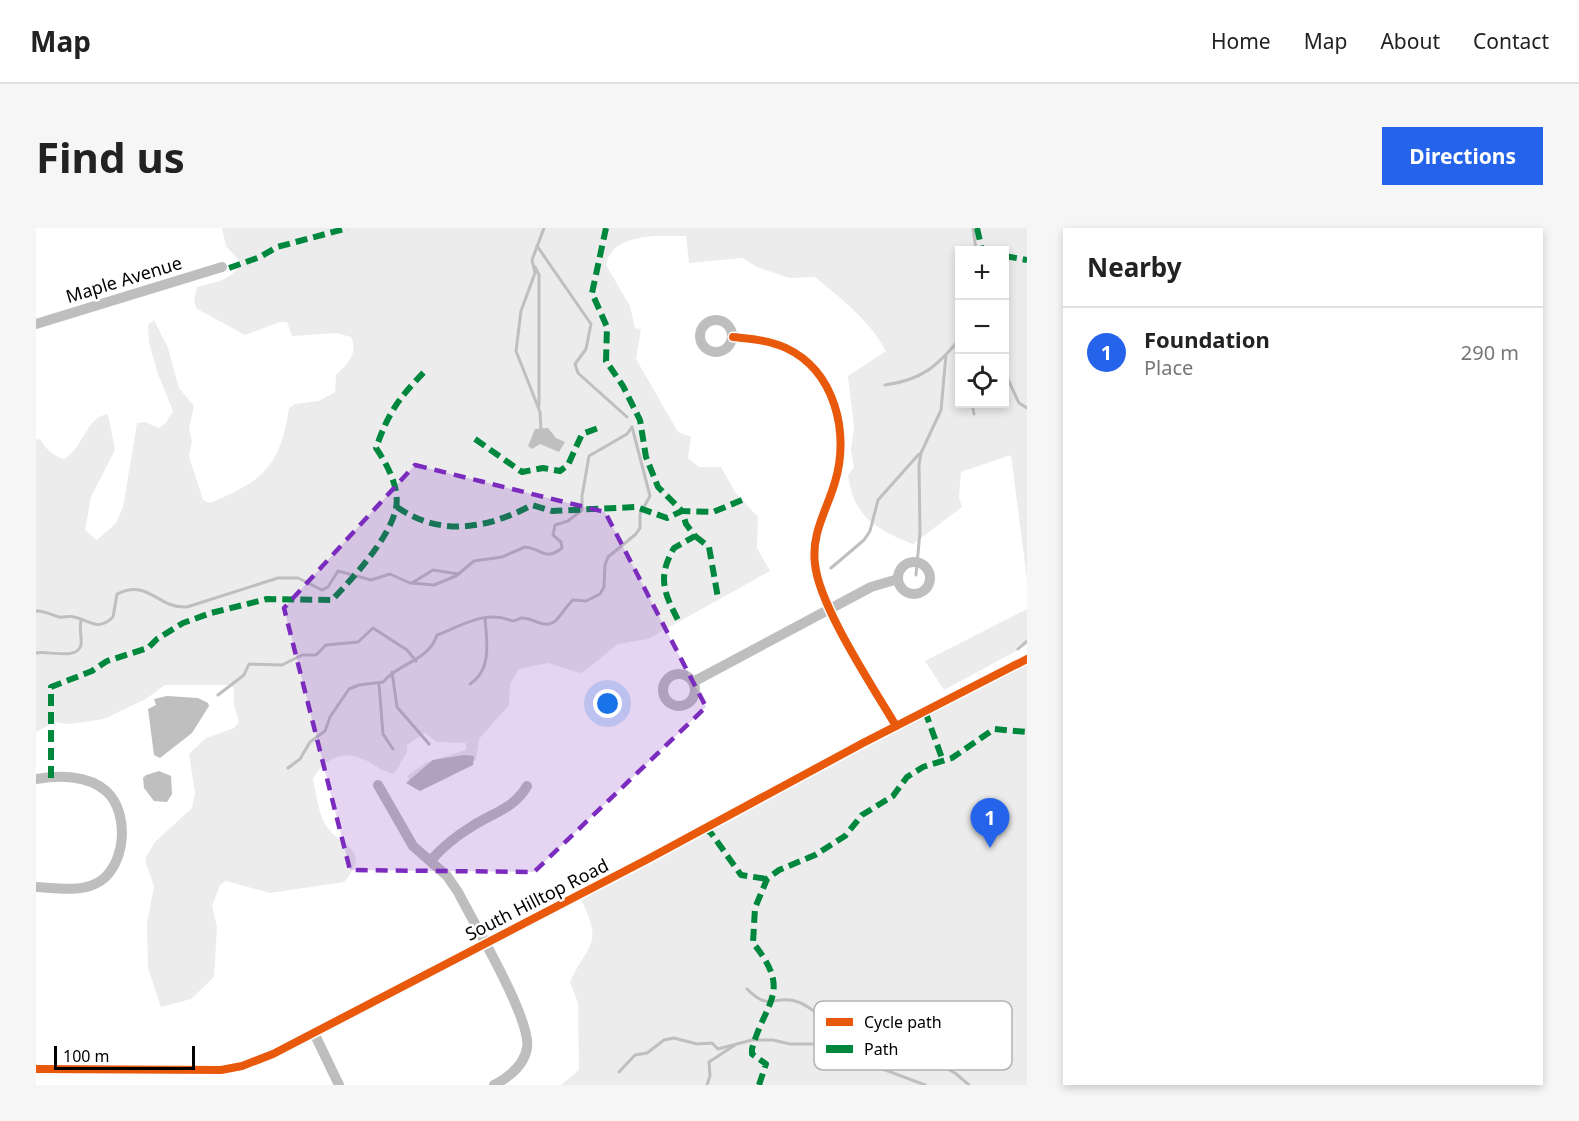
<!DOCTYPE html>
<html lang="en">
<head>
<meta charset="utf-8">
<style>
	:root { --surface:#fff; --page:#f6f6f6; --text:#222; --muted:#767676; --line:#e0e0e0; --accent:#2563eb }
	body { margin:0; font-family:"Noto Sans",sans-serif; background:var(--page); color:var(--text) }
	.controls { position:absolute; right:18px; top:18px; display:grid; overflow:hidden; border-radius:0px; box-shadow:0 3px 9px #0003 }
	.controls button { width:54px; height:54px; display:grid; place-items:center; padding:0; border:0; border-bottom:2px solid var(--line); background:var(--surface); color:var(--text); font:30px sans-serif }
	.scale { position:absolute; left:18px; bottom:15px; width:141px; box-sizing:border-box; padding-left:6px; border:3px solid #000; border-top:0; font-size:16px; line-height:21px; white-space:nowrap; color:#000; -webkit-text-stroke:4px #fff; paint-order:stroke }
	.you { position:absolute; left:572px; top:476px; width:21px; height:21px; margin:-15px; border:4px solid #fff; border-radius:50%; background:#1a73e8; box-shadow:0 0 0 9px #1a73e833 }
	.badge { display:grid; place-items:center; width:39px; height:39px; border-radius:50%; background:var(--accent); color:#fff; font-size:20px; font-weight:700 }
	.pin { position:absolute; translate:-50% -50px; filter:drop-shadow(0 2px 3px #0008) }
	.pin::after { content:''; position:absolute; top:32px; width:21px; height:18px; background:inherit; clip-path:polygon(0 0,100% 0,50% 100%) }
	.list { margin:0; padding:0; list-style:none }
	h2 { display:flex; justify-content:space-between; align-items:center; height:78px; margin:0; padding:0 24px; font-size:26px }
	h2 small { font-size:20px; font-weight:400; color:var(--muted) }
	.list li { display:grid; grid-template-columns:39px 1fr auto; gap:18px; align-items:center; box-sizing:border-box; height:90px; padding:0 24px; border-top:2px solid var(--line) }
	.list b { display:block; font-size:22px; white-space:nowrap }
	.list p { margin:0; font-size:20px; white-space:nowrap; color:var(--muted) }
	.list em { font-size:20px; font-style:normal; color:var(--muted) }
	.icon { flex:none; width:33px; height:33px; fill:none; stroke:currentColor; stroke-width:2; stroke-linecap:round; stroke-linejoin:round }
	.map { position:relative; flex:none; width:991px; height:857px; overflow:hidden; border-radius:0px }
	header { display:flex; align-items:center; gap:36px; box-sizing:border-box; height:84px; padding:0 30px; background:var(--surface); border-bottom:2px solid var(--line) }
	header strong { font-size:28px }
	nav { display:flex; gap:33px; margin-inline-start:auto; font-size:21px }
	.intro { display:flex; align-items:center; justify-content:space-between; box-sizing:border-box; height:144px; padding:0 36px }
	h1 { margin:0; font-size:42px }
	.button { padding:15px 27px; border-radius:0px; background:var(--accent); color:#fff; font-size:21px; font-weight:700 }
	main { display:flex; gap:36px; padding:0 36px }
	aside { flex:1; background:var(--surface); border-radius:0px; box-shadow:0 3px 9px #0003 }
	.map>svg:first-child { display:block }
	.green { fill:#ececec; fill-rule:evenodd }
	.water { fill:#bfbfbf }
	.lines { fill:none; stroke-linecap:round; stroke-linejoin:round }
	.stream { stroke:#bfbfbf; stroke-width:3 }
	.street { stroke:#bebebe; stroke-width:10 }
	.quiet { stroke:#00873e; stroke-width:6; stroke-dasharray:12 6; stroke-linecap:butt }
	.cycleway-casing { stroke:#fff; stroke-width:11 }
	.cycleway { stroke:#e8590c; stroke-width:8 }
	.marked { fill:#7b2cbf; fill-opacity:0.2; stroke:#7b2cbf; stroke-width:4.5; stroke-dasharray:12 8; stroke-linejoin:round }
	.labels { text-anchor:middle; stroke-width:5; stroke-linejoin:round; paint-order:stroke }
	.street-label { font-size:18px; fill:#000; stroke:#fff }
	.key { fill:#fff; stroke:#b2b2b2; stroke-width:1.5 }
	.key-label { font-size:16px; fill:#000 }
</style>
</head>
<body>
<header>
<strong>Map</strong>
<nav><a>Home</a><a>Map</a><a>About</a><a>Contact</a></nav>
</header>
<div class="intro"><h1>Find us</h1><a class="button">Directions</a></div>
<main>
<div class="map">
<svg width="991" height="857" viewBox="0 0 991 857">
	<rect width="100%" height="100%" fill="#fff"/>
	<!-- green -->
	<g class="green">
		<path d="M186,0H991V352L975,227L925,244L923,269L926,279L877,316C841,302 817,289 812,247L818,239L815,222L818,199L812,148L850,123C833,92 806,71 779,49L753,50L721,39L706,30L653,35L650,8C625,8 576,4 570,37L594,78L599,100L605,101L600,131L642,204L655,209L652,230L663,239H685L699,264L722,289L721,320L734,343L612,411L582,416L550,442L544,445L512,435L483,441L474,456L473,477L443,511L440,532L408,552L379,561L371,548L391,534L430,522V515L401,514L389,505L371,517V524L358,546C343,543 337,534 324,530C305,522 284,534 277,552C280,565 282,582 288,594C300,619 339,618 308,654L234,665L190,653L184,657L176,678L181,699L178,749L155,771L125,779L112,740L111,696L118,658L110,636V629L119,614L156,580L159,565L153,526L170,510L198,500L203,494L198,477V460L191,457H129L110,471L68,491L33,496L19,494L0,504V211L5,212C10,222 18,228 28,231C47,222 49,189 72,186L79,222L55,269L49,302L61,312L80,295L87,279L101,195L109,194L123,200L129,196L137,183L122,146L113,115L112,97L118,92L132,120L143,160L158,178L153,200L156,214L153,228L167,272L174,275C227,253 244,239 253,180L259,176L283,173L299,164L300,147C311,136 323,126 315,109L300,105L256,108L251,94H244L209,107L161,81L158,74L161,59C180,54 194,53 205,35L190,18ZM924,22H969V176H924Z"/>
		<polygon points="991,381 991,417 908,462 889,433"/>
		<path d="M991,434V857H525L543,842L542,775L534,754C552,715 568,717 545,672Z"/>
	</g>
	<!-- water -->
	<g class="water">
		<polygon points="512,200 520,210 529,214 523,224 504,216 496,221 492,218 499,201"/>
		<polygon points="131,468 162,470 172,475 173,478 156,505 124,530 118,527 112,481 120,477 118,471"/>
		<polygon points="428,527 438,528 437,537 384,563 370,555 397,532"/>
		<polygon points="123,543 135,548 136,566 131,574 118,573 108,560 107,550 110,547"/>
	</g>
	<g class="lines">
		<!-- stream -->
		<g class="stream">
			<polyline points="937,0 940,22"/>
			<polyline points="501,18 555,96 550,121 539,136 542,145 591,189"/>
			<polyline points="499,39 503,47 503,178"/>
			<polyline points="969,145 983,175 991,180"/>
			<path d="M849,157C886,152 900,139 924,111"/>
			<polyline points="936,176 938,186"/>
			<polyline points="504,184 480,123 485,83 499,45 496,32 508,0"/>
			<polyline points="504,185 505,201"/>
			<polyline points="795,340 828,312 834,303 842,272 883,226"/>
			<polyline points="880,347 884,304 883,237 885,225 905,182 910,127"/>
			<polyline points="376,355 397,342 422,346"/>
			<path d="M0,383C9,383 14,386 23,389C28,390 33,387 38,389C53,392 62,404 77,389L81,366C113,350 121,381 151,379L242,350H262L286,362L292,359L302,343L335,352L354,346L374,355L398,357L420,348L438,333L466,329L489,319C505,320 509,334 526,320L525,314L517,307L519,297L532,293L546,282V268L553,228L591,206L596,199"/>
			<polyline points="982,421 991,413"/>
			<path d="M0,425C10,422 41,433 45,417C46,409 43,401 45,393"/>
			<polyline points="356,444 361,479 393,516"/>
			<polyline points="343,456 347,506 357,521"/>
			<path d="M434,456C456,442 451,414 449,391"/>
			<polyline points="182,467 208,447 213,436 246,437 266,427 280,427 290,417 322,414 337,400 371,422 380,433"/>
			<path d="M252,540L264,531L274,514L289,503L294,489L313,461L323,457L347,454C365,433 392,434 401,407C425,398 450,381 476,393C480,393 482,391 485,390C497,389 506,401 518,394C522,392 531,377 537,372L550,373L564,366L568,359L569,337L572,329L600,306L604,300V286L614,268L596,199"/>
			<path d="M711,761C734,784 737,767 759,773C771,776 782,786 791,793L813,786L825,787L847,799L855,807L877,817L889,829L919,845L933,857"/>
			<polyline points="583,844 599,827 611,825 628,812 638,810 661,816 676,815 682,821 716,812 737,812 754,816 809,816 828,834 889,857"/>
			<polyline points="671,857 674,848 673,834 699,817"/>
		</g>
		<!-- street -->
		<g class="street">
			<circle cx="680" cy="108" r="16"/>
			<polyline points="0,96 186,39"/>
			<path d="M697,109C715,111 733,112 750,120C799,143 814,205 799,254C791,282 775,305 779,336C783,378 837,459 860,498"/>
			<circle cx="878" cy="350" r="16"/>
			<circle cx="643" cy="462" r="16"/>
			<polyline points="657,454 835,359 862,351"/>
			<path d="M0,551C23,547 52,547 70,563C95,585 90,642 59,656C42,664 19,660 0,659"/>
			<path d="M342,557L377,618L411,648L422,664C437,694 496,792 491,820C488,838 473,849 458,857"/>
			<path d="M395,632C407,619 420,608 435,599C456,585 478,581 491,558"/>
			<polyline points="278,805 303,857"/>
			<polyline points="0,841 185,842 206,838 237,826 612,631 827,515 991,431"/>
		</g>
		<!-- quiet -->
		<g class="quiet">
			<polyline points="570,0 556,65 571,99 570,133 587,158 604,192 610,229 622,259 646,283 677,284 706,272"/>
			<polyline points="941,0 946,22"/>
			<polyline points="969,28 991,32"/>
			<polyline points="193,40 224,29 241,19 312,0"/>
			<polyline points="439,211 486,244 507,240 524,243 532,237 546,206 565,199"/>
			<path d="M361,279C404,309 451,301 496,277L516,283L600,279L631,290L646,283L650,296L659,308L638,320C621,349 628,365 642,392"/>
			<polyline points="659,308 673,319 682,370"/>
			<polyline points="889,483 907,533"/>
			<path d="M15,550V459L56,443L71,433L112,420L121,411L147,395L175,385L231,371L296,372C317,350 354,310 360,280C364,260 351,236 340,220C353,183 363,170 390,142"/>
			<polyline points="668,601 675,605 705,647 731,651"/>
			<path d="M723,857L730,836L716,826V821C729,773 757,764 717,715L719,680L731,651L743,642L779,627L809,608L826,587L857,568L871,549L887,539L916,530L958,501L991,504"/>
		</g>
		<!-- cycleway casing -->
		<g class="cycleway-casing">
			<g id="cycleway">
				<path d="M697,109C715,111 733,112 750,120C799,143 814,205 799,254C791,282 775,305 779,336C783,378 837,459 860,498"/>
				<polyline points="0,841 185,842 206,838 237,826 612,631 827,515 991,431"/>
			</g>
		</g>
		<!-- cycleway -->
		<use href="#cycleway" class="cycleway"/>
	</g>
	<!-- marked area -->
	<path class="marked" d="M379,237L569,284L670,479L498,644L314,642L248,380Z"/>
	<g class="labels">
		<!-- street labels -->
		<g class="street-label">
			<text transform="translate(88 52) rotate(-17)" y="6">Maple Avenue</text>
			<text transform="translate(501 672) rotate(-27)" y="6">South Hilltop Road</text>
		</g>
	</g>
	<!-- legend -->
	<rect x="778" y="773" width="198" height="69" rx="9" class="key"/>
	<rect x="790" y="790" width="27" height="8" fill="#e8590c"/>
	<rect x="790" y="817" width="27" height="8" fill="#00873e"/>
	<g class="key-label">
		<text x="828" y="800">Cycle path</text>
		<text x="828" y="827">Path</text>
	</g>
</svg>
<div class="controls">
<button>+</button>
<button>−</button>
<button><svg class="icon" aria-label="locate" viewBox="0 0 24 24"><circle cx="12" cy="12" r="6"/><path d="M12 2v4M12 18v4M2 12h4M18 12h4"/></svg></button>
</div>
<div class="scale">100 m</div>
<div class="you"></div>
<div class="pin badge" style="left:954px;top:620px">1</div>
</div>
<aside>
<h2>Nearby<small></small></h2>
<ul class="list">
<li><span class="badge">1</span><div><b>Foundation</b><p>Place</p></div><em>290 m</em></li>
</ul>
</aside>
</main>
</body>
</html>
